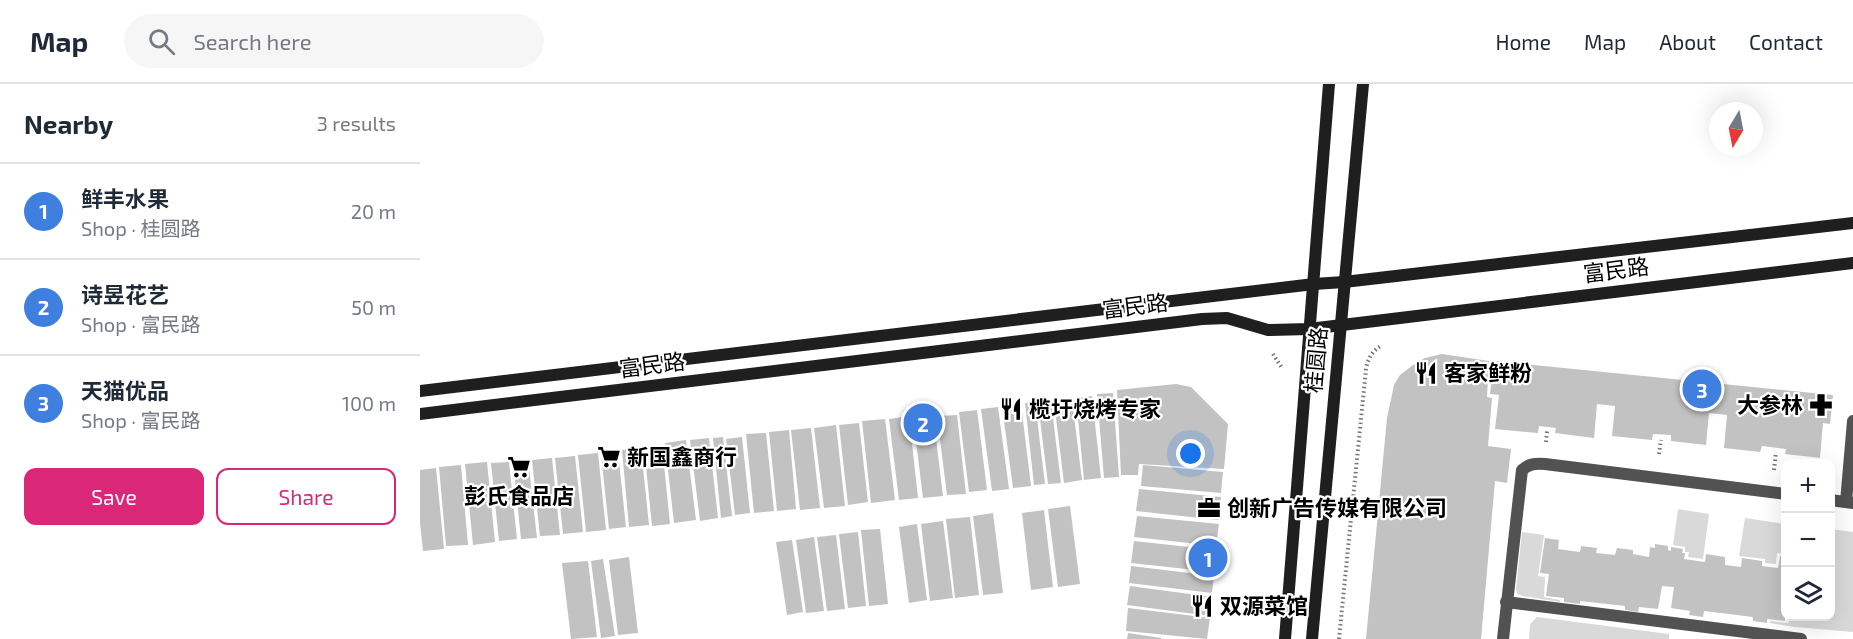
<!DOCTYPE html>
<html lang="en">
<head>
<meta charset="utf-8">
<style>
	:root { --surface:#fff; --page:#f6f6f7; --text:#1f2937; --muted:#747a83; --line:#e0e1e3; --accent:#db2777 }
	body { margin:0; font-family:"Exo 2","Noto Sans SC",sans-serif; background:var(--page); color:var(--text) }
	.controls { position:absolute; right:18px; bottom:18px; display:grid; overflow:hidden; border-radius:12px; box-shadow:0 6px 24px #0002 }
	.controls button { width:54px; height:54px; display:grid; place-items:center; padding:0; border:0; border-bottom:2px solid var(--line); background:var(--surface); color:var(--text); font:30px sans-serif }
	.compass { position:absolute; left:1289px; top:18px; width:54px; height:54px; border-radius:50%; background:var(--surface); box-shadow:0 6px 24px #0002; rotate:190deg }
	.you { position:absolute; left:771px; top:370px; width:21px; height:21px; margin:-15px; border:4px solid #fff; border-radius:50%; background:#1a73e8; box-shadow:0 0 0 9px #1a73e833 }
	.badge { display:grid; place-items:center; width:39px; height:39px; border-radius:50%; background:var(--accent); color:#fff; font-size:20px; font-weight:700 }
	.pin { position:absolute; translate:-50% -50%; border:3px solid #fff; box-shadow:0 2px 6px #0006 }
	.list { margin:0; padding:0; list-style:none }
	h2 { display:flex; justify-content:space-between; align-items:center; height:78px; margin:0; padding:0 24px; font-size:26px }
	h2 small { font-size:20px; font-weight:400; color:var(--muted) }
	.list li { display:grid; grid-template-columns:39px 1fr auto; gap:18px; align-items:center; box-sizing:border-box; height:96px; padding:0 24px; border-top:2px solid var(--line) }
	.list b { display:block; font-size:22px; white-space:nowrap }
	.list p { margin:0; font-size:20px; white-space:nowrap; color:var(--muted) }
	.list em { font-size:20px; font-style:normal; color:var(--muted) }
	.actions { display:flex; gap:12px; padding:18px 24px }
	.actions a { flex:1; padding:14px 0; border:2px solid var(--accent); border-radius:12px; text-align:center; font-size:21px; color:var(--accent) }
	.actions .main { background:var(--accent); color:#fff }
	.icon { flex:none; width:33px; height:33px; fill:none; stroke:currentColor; stroke-width:2; stroke-linecap:round; stroke-linejoin:round }
	.map { position:relative; flex:none; width:1433px; height:555px; overflow:hidden }
	header { display:flex; align-items:center; gap:36px; box-sizing:border-box; height:84px; padding:0 30px; background:var(--surface); border-bottom:2px solid var(--line) }
	header strong { font-size:28px }
	nav { display:flex; gap:33px; margin-inline-start:auto; font-size:21px }
	.search { width:420px; height:54px; background:var(--page); display:flex; align-items:center; gap:15px; box-sizing:border-box; padding:0 21px; border-radius:33px; color:var(--muted); font-size:22px }
	main { display:flex }
	aside { flex:1; background:var(--surface) }
	.map>svg:first-child { display:block }
	.green { fill:#d9d9d9 }
	.building { fill:#c2c2c2 }
	.lines { fill:none; stroke-linecap:round; stroke-linejoin:round }
	.path { stroke:#747474; stroke-width:4; stroke-dasharray:1.5 3; stroke-linecap:butt }
	.lane { stroke:#525252; stroke-width:12 }
	.secondary { stroke:#1f1f1f; stroke-width:12 }
	.labels { text-anchor:middle; stroke-width:4.5; stroke-linejoin:round; paint-order:stroke }
	.street-label { font-size:22px; fill:#000; stroke:#fff }
	.poi-label { font-size:22px; font-weight:bold; fill:#000; stroke:#fff; text-anchor:start }
</style>
</head>
<body>
<header>
<strong>Map</strong>
<div class="search"><svg class="icon" aria-label="search" viewBox="0 0 24 24"><circle cx="10" cy="10" r="6"/><path d="M15 15l6 6"/></svg>Search here</div>
<nav><a>Home</a><a>Map</a><a>About</a><a>Contact</a></nav>
</header>
<main>
<aside>
<h2>Nearby<small>3 results</small></h2>
<ul class="list">
<li><span class="badge" style="background:#3f7fe0">1</span><div><b>鲜丰水果</b><p>Shop · 桂圆路</p></div><em>20 m</em></li>
<li><span class="badge" style="background:#3f7fe0">2</span><div><b>诗昱花艺</b><p>Shop · 富民路</p></div><em>50 m</em></li>
<li><span class="badge" style="background:#3f7fe0">3</span><div><b>天猫优品</b><p>Shop · 富民路</p></div><em>100 m</em></li>
</ul>
<div class="actions"><a class="main">Save</a><a>Share</a></div>
</aside>
<div class="map">
<svg width="1433" height="555" viewBox="0 0 1433 555">
	<rect width="100%" height="100%" fill="#fff"/>
	<!-- green -->
	<g class="green">
		<polygon points="1258,425 1289,430 1283,475 1268,473 1269,468 1265,468 1265,463 1253,461"/>
		<polygon points="1325,434 1365,440 1365,470 1357,469 1356,480 1345,479 1345,475 1319,472"/>
		<polygon points="1411,445 1433,448 1433,548 1374,543 1350,539 1350,537 1368,539 1369,533 1410,532"/>
		<polygon points="1102,448 1124,451 1118,492 1125,493 1124,513 1140,516 1140,518 1102,512 1097,510 1096,505"/>
		<polygon points="1117,533 1249,550 1249,555 1109,555 1110,540"/>
	</g>
	<!-- building -->
	<g class="building">
		<polygon points="1022,270 1069,277 1067,313 1072,314 1068,362 1091,365 1087,399 1075,397 1061,555 946,555 967,334 974,301 980,291 993,281 1005,274"/>
		<polygon points="1074,277 1413,311 1410,340 1403,339 1400,374 1365,370 1366,365 1342,362 1340,368 1304,364 1307,331 1289,329 1286,361 1251,357 1251,351 1233,350 1232,356 1192,352 1195,322 1177,320 1174,354 1135,349 1136,344 1119,342 1118,349 1075,345 1079,311 1070,310"/>
		<polygon points="756,300 771,303 808,340 804,385 719,380 718,391 701,391 697,306"/>
		<polygon points="693,309 699,393 684,394 677,310"/>
		<polygon points="672,312 681,394 664,396 656,314"/>
		<polygon points="652,316 662,396 644,399 634,318"/>
		<polygon points="615,318 625,400 614,401 605,319"/>
		<polygon points="631,318 641,399 628,400 618,319"/>
		<polygon points="601,320 611,402 593,404 582,322"/>
		<polygon points="578,323 589,405 572,407 561,325"/>
		<polygon points="557,326 567,406 549,408 539,328"/>
		<polygon points="513,330 523,412 503,414 493,333"/>
		<polygon points="537,331 546,410 527,411 517,332"/>
		<polygon points="489,332 498,414 479,416 469,335"/>
		<polygon points="465,335 475,416 451,419 442,337"/>
		<polygon points="439,339 448,418 428,421 419,341"/>
		<polygon points="416,341 425,422 404,424 394,344"/>
		<polygon points="391,344 400,424 380,426 371,346"/>
		<polygon points="369,346 376,425 357,427 349,348"/>
		<polygon points="346,349 354,427 334,429 326,350"/>
		<polygon points="303,353 312,432 301,434 293,354"/>
		<polygon points="322,353 330,429 315,431 306,355"/>
		<polygon points="289,354 298,434 280,437 270,356"/>
		<polygon points="266,356 276,436 254,439 245,359"/>
		<polygon points="242,361 250,440 232,442 224,363"/>
		<polygon points="221,364 229,441 209,443 202,366"/>
		<polygon points="198,368 206,443 189,445 181,370"/>
		<polygon points="178,369 186,446 166,448 158,371"/>
		<polygon points="155,372 163,448 143,450 135,374"/>
		<polygon points="132,374 140,451 120,452 112,376"/>
		<polygon points="108,375 117,454 101,455 93,376"/>
		<polygon points="67,378 75,458 53,461 45,380"/>
		<polygon points="89,378 97,455 79,457 71,379"/>
		<polygon points="41,381 48,461 26,462 19,383"/>
		<polygon points="723,381 803,388 801,409 721,402"/>
		<polygon points="16,384 24,465 3,467 0,439 0,386"/>
		<polygon points="719,405 801,413 798,436 716,427"/>
		<polygon points="650,422 660,500 638,503 628,425"/>
		<polygon points="624,426 633,503 611,506 602,429"/>
		<polygon points="573,429 583,509 563,511 553,432"/>
		<polygon points="717,432 799,440 796,462 714,453"/>
		<polygon points="550,433 559,511 535,514 526,435"/>
		<polygon points="523,437 533,514 510,517 501,440"/>
		<polygon points="497,440 507,516 489,519 479,443"/>
		<polygon points="460,445 468,520 449,522 441,446"/>
		<polygon points="438,448 446,522 428,524 419,450"/>
		<polygon points="416,451 425,525 407,527 397,453"/>
		<polygon points="394,453 404,527 386,529 376,456"/>
		<polygon points="1125,454 1139,456 1138,465 1160,468 1161,462 1177,464 1176,469 1195,471 1197,464 1213,466 1213,470 1229,473 1230,463 1235,464 1235,460 1248,462 1248,466 1251,467 1251,463 1263,465 1262,469 1265,469 1264,475 1285,478 1286,470 1305,473 1305,481 1321,483 1322,474 1342,477 1342,482 1358,484 1360,472 1366,472 1365,537 1347,535 1347,539 1333,537 1333,533 1284,527 1283,533 1269,531 1270,527 1251,524 1254,503 1242,502 1238,525 1219,523 1218,528 1205,526 1205,522 1160,517 1160,520 1144,518 1144,514 1126,512 1129,490 1120,489"/>
		<polygon points="372,456 383,528 367,531 356,458"/>
		<polygon points="714,457 796,466 794,488 711,479"/>
		<polygon points="209,473 218,549 198,551 189,476"/>
		<polygon points="183,475 195,552 181,554 171,477"/>
		<polygon points="168,477 177,553 151,555 142,479"/>
		<polygon points="711,482 794,492 792,509 709,499"/>
		<polygon points="710,502 792,513 790,532 707,521"/>
		<polygon points="708,524 790,534 787,555 706,547"/>
		<polygon points="708,549 741,554 741,555 707,555"/>
	</g>
	<g class="lines">
		<!-- path -->
		<g class="path">
			<polyline points="853,270 862,284"/>
			<polyline points="1126,358 1127,347"/>
			<polyline points="1239,370 1241,356"/>
			<polyline points="1354,386 1356,368"/>
			<path d="M919,555L946,285C948,273 953,267 962,261"/>
		</g>
		<!-- lane -->
		<g class="lane">
			<polyline points="1410,416 1433,419"/>
			<polyline points="1426,418 1433,337"/>
			<polyline points="1086,518 1381,555"/>
			<path d="M1083,555L1102,386C1109,380 1115,379 1125,380L1366,410"/>
		</g>
		<!-- secondary -->
		<g class="secondary">
			<polyline points="0,307 894,200 924,198 1433,139"/>
			<polyline points="0,330 782,235 807,234 848,246 889,245 1433,179"/>
			<polyline points="865,555 909,0"/>
			<polyline points="892,555 943,0"/>
		</g>
	</g>
	<!-- icons -->
	<defs>
		<g id="restaurant-bare" transform="scale(1.8)"><path d="M-5-6h1v4h1v-4h1v4h1v-4h1v5L-1.5 .5V6h-2V.5L-5-1ZM5-6V6H3V1.5H1.5Q1.5-4 5-6Z" fill="#000" stroke="#fff" stroke-width="2.5" paint-order="stroke"/></g>
		<g id="pharmacy-bare" transform="scale(1.8)"><path d="M-2-6h4v4h4v4h-4v4h-4v-4h-4v-4h4Z" fill="#000" stroke="#fff" stroke-width="2.5" paint-order="stroke"/></g>
		<g id="supermarket-bare" transform="scale(1.8)"><path d="M-6-5.5h2.5l.6 2H6L4.5 2H-2.5L-4.4-4H-6ZM-1.5 3.2a1.3 1.3 0 1 0 .1 0ZM3 3.2a1.3 1.3 0 1 0 .1 0Z" fill="#000" stroke="#fff" stroke-width="2.5" paint-order="stroke"/></g>
		<g id="office-bare" transform="scale(1.8)"><path d="M-6-3h4V-5.5h4V-3h4V5H-6ZM-1-4.5V-3h2v-1.5ZM-6 0V1H6V0Z" fill="#000" stroke="#fff" stroke-width="2.5" paint-order="stroke"/></g>
	</defs>
	<g fill-rule="evenodd">
		<use href="#restaurant-bare" x="1006" y="289"/>
		<use href="#pharmacy-bare" x="1401" y="321"/>
		<use href="#restaurant-bare" x="591" y="325"/>
		<use href="#supermarket-bare" x="189" y="373"/>
		<use href="#supermarket-bare" x="99" y="383"/>
		<use href="#office-bare" x="789" y="424"/>
		<use href="#restaurant-bare" x="782" y="522"/>
	</g>
	<g class="labels">
		<!-- street labels -->
		<g class="street-label">
			<text transform="translate(1196 186) rotate(-7)" y="8">富民路</text>
			<text transform="translate(715 222) rotate(-7)" y="8">富民路</text>
			<text transform="translate(896 276) rotate(-85)" y="8">桂圆路</text>
			<text transform="translate(232 281) rotate(-7)" y="8">富民路</text>
		</g>
		<!-- poi labels -->
		<g class="poi-label">
			<text x="1024" y="297">客家鲜粉</text>
			<text x="1383" y="329" text-anchor="end">大参林</text>
			<text x="609" y="333">榄圩烧烤专家</text>
			<text x="207" y="381">新国鑫商行</text>
			<text x="99" y="420" text-anchor="middle">彭氏食品店</text>
			<text x="807" y="432">创新广告传媒有限公司</text>
			<text x="800" y="530">双源菜馆</text>
		</g>
	</g>
</svg>
<div class="controls">
<button>+</button>
<button>−</button>
<button><svg class="icon" aria-label="layers" viewBox="0 0 24 24"><path d="M12 4l9 5-9 5-9-5zM3 14l9 5 9-5"/></svg></button>
</div>
<svg class="compass" viewBox="-18 -18 36 36"><path d="M0-13l5 13h-10z" fill="#e53935"/><path d="M0 13l5-13h-10z" fill="#747a83"/></svg>
<div class="you"></div>
<div class="pin badge" style="left:788px;top:474px;background:#3f7fe0">1</div>
<div class="pin badge" style="left:503px;top:339px;background:#3f7fe0">2</div>
<div class="pin badge" style="left:1282px;top:305px;background:#3f7fe0">3</div>
</div>
</main>
</body>
</html>
